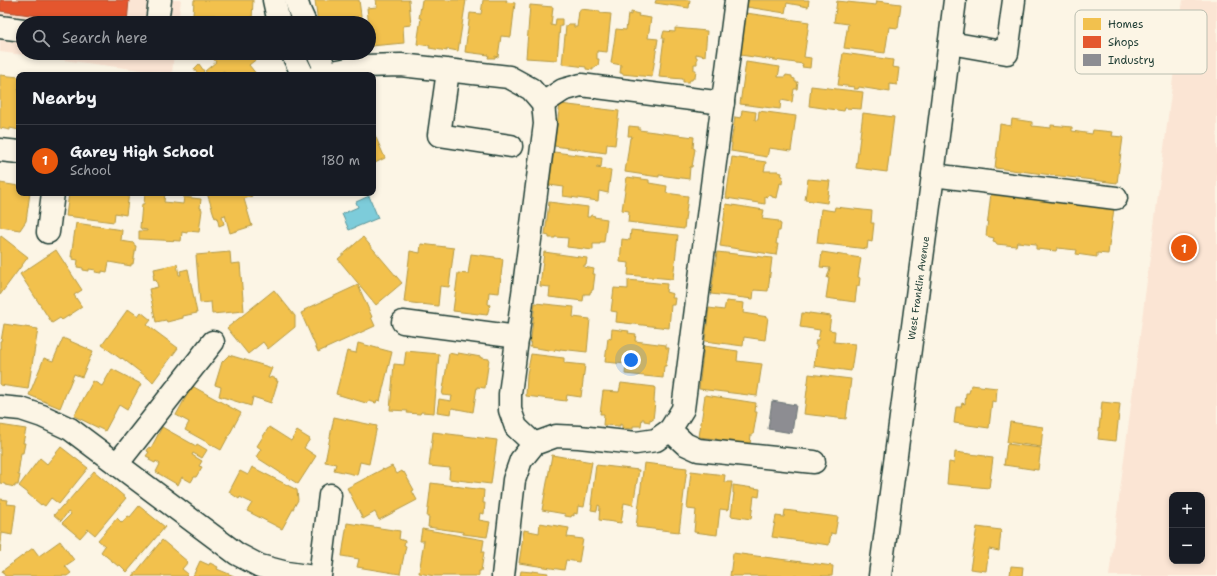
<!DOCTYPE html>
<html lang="en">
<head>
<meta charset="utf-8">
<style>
	:root { --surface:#171b24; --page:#20242c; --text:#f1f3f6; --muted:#9ea1a6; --line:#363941; --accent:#ea580c }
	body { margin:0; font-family:"Shantell Sans",sans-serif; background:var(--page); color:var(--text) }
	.controls { position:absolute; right:12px; bottom:12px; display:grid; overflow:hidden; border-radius:8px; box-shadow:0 2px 6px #0003 }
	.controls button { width:36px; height:36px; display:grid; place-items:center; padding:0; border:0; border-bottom:1px solid var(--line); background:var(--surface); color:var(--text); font:20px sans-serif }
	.you { position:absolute; left:631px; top:360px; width:14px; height:14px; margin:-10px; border:3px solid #fff; border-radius:50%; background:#1a73e8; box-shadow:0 0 0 6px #1a73e833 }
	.badge { display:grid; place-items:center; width:26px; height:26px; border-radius:50%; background:var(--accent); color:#fff; font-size:13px; font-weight:700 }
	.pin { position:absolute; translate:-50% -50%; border:2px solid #fff; box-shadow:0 1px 4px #0006 }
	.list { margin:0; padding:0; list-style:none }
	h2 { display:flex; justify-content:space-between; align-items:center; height:52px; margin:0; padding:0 16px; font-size:17px }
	h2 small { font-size:13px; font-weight:400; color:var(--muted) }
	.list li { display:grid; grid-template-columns:26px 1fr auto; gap:12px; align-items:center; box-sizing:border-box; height:72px; padding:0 16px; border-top:1px solid var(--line) }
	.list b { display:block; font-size:15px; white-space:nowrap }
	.list p { margin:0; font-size:13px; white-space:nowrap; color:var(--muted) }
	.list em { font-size:13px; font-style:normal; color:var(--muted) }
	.icon { flex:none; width:22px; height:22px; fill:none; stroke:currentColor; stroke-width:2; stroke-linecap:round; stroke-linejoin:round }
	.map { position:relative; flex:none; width:1217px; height:576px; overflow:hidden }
	.search { position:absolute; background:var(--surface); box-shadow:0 2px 6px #0003; left:16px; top:16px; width:360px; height:44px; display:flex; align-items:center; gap:10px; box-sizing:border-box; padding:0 14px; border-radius:22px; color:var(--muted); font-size:15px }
	.panel { position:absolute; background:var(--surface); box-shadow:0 2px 6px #0003; left:16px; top:72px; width:360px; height:124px; border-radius:8px }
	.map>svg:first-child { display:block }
	.built { fill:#fbe5d4; fill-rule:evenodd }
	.water { fill:#7dccda; stroke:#579398 }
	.homes { fill:#f2c14e; stroke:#b39946 }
	.shops { fill:#e4572e; stroke:#a94f30 }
	.industry { fill:#8d8d92; stroke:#6c7576 }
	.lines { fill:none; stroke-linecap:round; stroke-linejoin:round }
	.minor-casing { stroke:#1f3d34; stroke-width:25 }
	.minor { stroke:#fcf5e5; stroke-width:22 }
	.labels { text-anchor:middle; stroke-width:4; stroke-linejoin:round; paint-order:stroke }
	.street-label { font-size:10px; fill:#1f3d34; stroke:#fcf5e5 }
	.key { fill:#fcf5e5; stroke:#babeb0; stroke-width:1 }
	.key-label { font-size:11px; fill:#1f3d34 }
</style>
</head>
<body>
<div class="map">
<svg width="1217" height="576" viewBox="0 0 1217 576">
	<rect width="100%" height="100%" fill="#fcf5e5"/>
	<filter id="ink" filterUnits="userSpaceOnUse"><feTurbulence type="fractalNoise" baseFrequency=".025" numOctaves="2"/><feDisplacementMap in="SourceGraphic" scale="8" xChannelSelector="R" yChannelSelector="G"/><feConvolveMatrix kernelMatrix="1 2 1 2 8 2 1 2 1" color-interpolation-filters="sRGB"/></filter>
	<g filter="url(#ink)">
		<!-- built -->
		<g class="built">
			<polygon points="0,0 181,0 178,23 23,23 23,53 174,53 172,74 0,52"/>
			<path d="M1183,0H1217V576H1109ZM1172,495H1202V561H1172Z"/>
		</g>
		<!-- water -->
		<polygon class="water" points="369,196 378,218 349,230 342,214 358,207 356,202"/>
		<!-- homes -->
		<g class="homes">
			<polygon points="194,0 253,0 252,20 241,20 240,23 215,23 215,15 193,15"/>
			<polygon points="315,0 359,0 362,23 318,23"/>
			<polygon points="376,0 409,0 411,25 403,26 404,43 371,46 367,8 377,7"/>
			<polygon points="422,0 466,0 458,51 447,49 447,51 429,48 430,46 417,44 421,18 419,18"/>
			<polygon points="483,0 507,0 506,2 515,3 511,37 501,36 498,57 495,56 495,58 488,58 489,55 465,52 470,13 481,14"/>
			<polygon points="656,0 690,0 689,8 655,3"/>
			<polygon points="748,0 809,0 808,7 787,3 785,13 747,7"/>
			<polygon points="837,1 876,5 877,1 901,4 898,28 889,27 885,53 844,48 848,24 834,22"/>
			<polygon points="530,5 553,7 551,25 555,26 556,19 562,19 562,26 560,26 557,60 526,58"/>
			<polygon points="580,9 600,11 600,13 611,14 607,52 597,51 597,59 599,59 598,66 596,66 595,68 593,68 593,70 586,69 586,67 562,64 566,26 567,26 568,24 574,24 574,27 577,27 579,11 580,11"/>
			<polygon points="631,12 639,14 638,16 651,18 648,38 658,39 652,77 622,74 622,73 620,73 621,65 611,63 616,29 626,30 628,14 631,15"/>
			<polygon points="746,13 809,22 804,57 811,58 810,68 802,67 803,64 740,55"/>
			<polygon points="675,28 707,31 705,56 696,54 696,57 697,57 697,64 694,64 694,70 696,70 695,78 693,78 692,80 690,80 689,82 683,82 683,79 659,77 664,38 662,38 664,31 675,32"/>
			<polygon points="209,53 255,53 258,58 249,65 257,75 221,75 225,72 223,71 219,75 208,75 205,71 216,62"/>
			<polygon points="843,53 893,60 892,67 899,68 897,85 890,84 890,92 859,87 858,89 854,89 854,87 838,85"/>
			<polygon points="746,62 780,67 778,77 785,77 786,75 792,76 792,78 795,79 795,82 798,82 797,89 794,89 792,102 781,100 780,109 740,104"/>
			<polygon points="199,64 204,71 203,72 206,75 197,75 198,74 194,69"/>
			<polygon points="0,75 19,77 19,89 18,89 18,90 19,90 19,130 10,128 10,130 0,128"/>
			<polygon points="811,86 863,92 861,109 845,108 844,111 809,106"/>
			<polygon points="560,104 619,111 615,145 607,144 606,153 554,146"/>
			<polygon points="742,110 756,112 755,120 758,120 759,111 796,116 791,151 769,148 767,157 731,151 732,143 731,143 735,117 741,118"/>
			<polygon points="863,113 894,117 887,172 856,168"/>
			<polygon points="1012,119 1032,122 1032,126 1051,128 1051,125 1072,127 1072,131 1092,134 1093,130 1113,132 1112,136 1123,137 1117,183 995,168 1000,124 1011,126"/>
			<polygon points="629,126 639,127 639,130 694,137 693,148 695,149 692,167 690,167 689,179 659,175 659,177 625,172 630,138 631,138 632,136 628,136"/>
			<polygon points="373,131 385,158 373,164"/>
			<polygon points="554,152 602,158 601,167 597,166 596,168 611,170 608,193 599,191 598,201 563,196 564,187 549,185"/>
			<polygon points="732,157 766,162 764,171 778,171 778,172 782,173 781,176 783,176 782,184 780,183 777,198 772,197 772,196 768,195 768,197 765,196 765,204 726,198"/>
			<polygon points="627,177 649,180 649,183 667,186 666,193 688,196 684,229 628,222 629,211 622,210"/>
			<polygon points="808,179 830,181 827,203 805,200"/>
			<polygon points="0,183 19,186 19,193 30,193 26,221 20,230 0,227"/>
			<polygon points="69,193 129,193 126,215 115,213 114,222 66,216"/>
			<polygon points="145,193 165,193 164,202 183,204 184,197 201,199 200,208 201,208 202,210 199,232 187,231 187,233 182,232 181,241 139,239 139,231 147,231 147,230 141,229 141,228 140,228 142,204 144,204"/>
			<polygon points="207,193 251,193 252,196 244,199 252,226 230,233 225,215 222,216 224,224 219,226 217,217 215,218"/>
			<polygon points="991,193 1114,208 1108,254 1097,253 1097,257 1076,254 1077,250 1057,248 1056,251 1036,249 1036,244 1017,242 1016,246 996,244 996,242 993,241 994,238 986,236"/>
			<polygon points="549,202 588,207 587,217 590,217 591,215 595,216 594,217 607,219 604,242 600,242 600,244 593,244 593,250 567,247 568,238 555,237 555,238 549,238 549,236 545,235"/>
			<polygon points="726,204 764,210 762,219 779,221 779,223 781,224 780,231 778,231 776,244 778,244 776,255 720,246"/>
			<polygon points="835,207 872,211 871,223 874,223 872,242 868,241 867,249 817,243 821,209 834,211"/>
			<polygon points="76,223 122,230 121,241 134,243 134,245 136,246 133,264 131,264 131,266 109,262 107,272 102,271 102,273 95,272 96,270 89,269 89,271 83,270 83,268 77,267 78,260 72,259 73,257 71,257"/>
			<polygon points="631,230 678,235 673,279 628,275 629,263 620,262 622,239 630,240"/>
			<polygon points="1,236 28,257 0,295 0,238"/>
			<polygon points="363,237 402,283 376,305 338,259"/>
			<polygon points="421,244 454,248 449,287 440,286 438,306 404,302 410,251 420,253"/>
			<polygon points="56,250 82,290 74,295 82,307 62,320 60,318 52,323 20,274"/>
			<polygon points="230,252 231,264 240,263 244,311 212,314 211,302 200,303 196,255"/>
			<polygon points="544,252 587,258 586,265 584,265 584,267 594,269 593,274 595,274 593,290 592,290 591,292 590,292 590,294 584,294 583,301 549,297 550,287 540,286"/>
			<polygon points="717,252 772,258 768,291 754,290 753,299 711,294"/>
			<polygon points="822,252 861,258 858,277 860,278 859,286 857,286 855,302 826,298 829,278 827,278 830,268 820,267"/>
			<polygon points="471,254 495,257 495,258 503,259 499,293 489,292 488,304 490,305 487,315 453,311 458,273 468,274"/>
			<polygon points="177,264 179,275 181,275 180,271 188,269 197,313 183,316 183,318 167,322 166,320 156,322 149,289 158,287 156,280 154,281 153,274 155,274 154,269"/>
			<polygon points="628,280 667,284 666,292 673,294 672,298 675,298 674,305 671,305 669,328 616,322 617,312 611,311 614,288 628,289"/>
			<polygon points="358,285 372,317 371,317 375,326 318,352 301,313 305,311 304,310"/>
			<polygon points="274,290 295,316 295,327 268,349 263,342 248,354 227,328"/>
			<polygon points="726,301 744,303 743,313 768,317 765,340 744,337 743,346 705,341 709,308 724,310"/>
			<polygon points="535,303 574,307 573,317 590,319 587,352 560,349 560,350 555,349 555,351 530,347"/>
			<polygon points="128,309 138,316 141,312 151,320 147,325 178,348 153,382 122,358 121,359 102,345"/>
			<polygon points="802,313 809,314 809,313 831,316 829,330 835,331 834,342 855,344 851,371 814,366 817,345 815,345 816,340 818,340 820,330 800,327"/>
			<polygon points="4,324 38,329 28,389 0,385 0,341 1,341"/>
			<polygon points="612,329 629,331 628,333 636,334 635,341 666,345 666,348 669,348 666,366 664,366 663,378 625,374 626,364 605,362 608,338 611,339"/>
			<polygon points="63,338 93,351 82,377 74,374 60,408 29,395 44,358 53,361"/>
			<polygon points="358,343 392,352 380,401 377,400 376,403 369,401 366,403 336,394 347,351 356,353"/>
			<polygon points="704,346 738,351 737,361 762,364 757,396 699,389"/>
			<polygon points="406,351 439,354 434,413 421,412 420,414 407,413 408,411 390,410 394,364 404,365"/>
			<polygon points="449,353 458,355 458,353 481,357 481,358 489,359 485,388 477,387 473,412 452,408 451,414 437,412 439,399 451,401 452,396 442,395"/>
			<polygon points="531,354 564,358 564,363 585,365 581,397 567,395 566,401 526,396 527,374"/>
			<polygon points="229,355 272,368 268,378 270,378 271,377 277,379 276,381 278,381 271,403 253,397 251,406 219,396 221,387 215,385 222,362"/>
			<polygon points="112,369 141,384 127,410 119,405 105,431 74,416 93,381 102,386"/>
			<polygon points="809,374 851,379 846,419 804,414"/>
			<polygon points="621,383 655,387 654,402 655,402 653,420 650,419 650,422 644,421 644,419 642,419 641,426 633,426 633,429 622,428 622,425 620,424 620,426 603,425 604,414 600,414 603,391 619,392"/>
			<polygon points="971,385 997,388 996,402 992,401 989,428 954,423 956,407 961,407 962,403 965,404 966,393 969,393"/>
			<polygon points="192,386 241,413 221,450 185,430 189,422 176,415"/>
			<polygon points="705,395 756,403 755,412 757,412 753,435 751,435 750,444 748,444 748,446 717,441 717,439 699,437"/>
			<polygon points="1102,402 1120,404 1116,441 1098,439"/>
			<polygon points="334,417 377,426 369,464 360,462 357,475 334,470 336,464 325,462"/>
			<polygon points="1010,422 1043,427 1041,447 1007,442"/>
			<polygon points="0,425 26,429 23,443 25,443 23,453 21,453 18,475 20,475 18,485 15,485 15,487 5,485 5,484 0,483"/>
			<polygon points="162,427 196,446 197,444 207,450 202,458 193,453 192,455 202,461 199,466 202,467 196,477 194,477 191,482 182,477 178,485 156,472 160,464 156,461 155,463 149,460 150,458 146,456 149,452 147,451 149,447 151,448"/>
			<polygon points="269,427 291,441 297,431 310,439 304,448 316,456 298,484 256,457 261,449 257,446"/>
			<polygon points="433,432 497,440 491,484 449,479 450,468 429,466"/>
			<polygon points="1007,444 1041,448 1038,470 1004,465"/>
			<polygon points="61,447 88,468 59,504 51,498 45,506 42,504 41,505 28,494 28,493 19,486 40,458 47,464"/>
			<polygon points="955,452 985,456 985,457 993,458 989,488 947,484 949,462 954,463"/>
			<polygon points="552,455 592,462 584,507 578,506 577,514 574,513 574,516 572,515 571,517 565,516 565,514 542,510"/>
			<polygon points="644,463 687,468 679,532 636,527"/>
			<polygon points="596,465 639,470 633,505 624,503 621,523 599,520 600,506 598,505 597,511 591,510 592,505 591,505"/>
			<polygon points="392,466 397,474 402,471 403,473 404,472 414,490 412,491 417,500 379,520 375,512 363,519 347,488 383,469 384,470"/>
			<polygon points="252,467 297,490 298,500 282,529 247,511 252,503 240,497 239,499 229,492 240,471 248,475"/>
			<polygon points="94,471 126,498 95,535 88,529 80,538 62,523 71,514 68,512 61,521 54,515 62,506 63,507"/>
			<polygon points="691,471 725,475 724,482 732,482 728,510 720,509 717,535 694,532 696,510 687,509"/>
			<polygon points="431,483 484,490 483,503 485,503 484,514 480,513 479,520 490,522 487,537 463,534 463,532 428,527 429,517 427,517"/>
			<polygon points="733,485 760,489 759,497 754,496 751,519 731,516 734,493 733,493"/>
			<polygon points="0,499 8,500 7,504 16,505 12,535 2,533 0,552"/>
			<polygon points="139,506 165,527 127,572 120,565 118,566 101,552 105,546 98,540 117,518 122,523 128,516 130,517"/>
			<polygon points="785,510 838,517 835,534 831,533 829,545 772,537 776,516 784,517"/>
			<polygon points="347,523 400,531 399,539 405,541 404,545 406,546 400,574 357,567 359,559 342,556"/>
			<polygon points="540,523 569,528 567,537 583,539 579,562 566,560 564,570 519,563 524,530 539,533"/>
			<polygon points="977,527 1001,530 999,551 989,549 986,571 970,569"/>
			<polygon points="422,529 484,540 482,552 484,552 481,571 479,571 479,576 434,576 419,573 424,541 420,541"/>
			<polygon points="162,540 188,562 182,569 188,574 186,576 133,576"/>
			<polygon points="60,541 74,560 65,566 71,573 67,576 5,576 2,571 33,548 39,556"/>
			<polygon points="733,553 833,566 832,576 730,576"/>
			<polygon points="200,561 209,565 210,563 218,567 217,569 234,576 193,576"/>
			<polygon points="1011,566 1023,567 1022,576 1008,576 1010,575"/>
			<polygon points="521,571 532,572 532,571 548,573 547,576 520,576"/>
		</g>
		<!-- shops -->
		<polygon class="shops" points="0,0 129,0 127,23 91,23 0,11"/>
		<!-- industry -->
		<polygon class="industry" points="772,401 796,405 792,433 768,429"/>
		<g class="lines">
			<!-- minor casing -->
			<g class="minor-casing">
				<g id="minor">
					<polyline points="274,0 279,23"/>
					<polyline points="296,0 300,12 305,23"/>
					<polyline points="157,23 160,0"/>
					<polyline points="0,27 23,30"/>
					<polyline points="950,43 1007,53 1014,0"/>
					<polyline points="292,53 303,75"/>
					<polyline points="318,53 327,73"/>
					<polyline points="448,71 439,135 511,146"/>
					<polyline points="320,75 327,73 364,66 401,65 509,77 531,89 543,103 545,124 510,394 510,410 516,427 534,444"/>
					<polyline points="543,103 563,90 581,85 723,103"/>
					<polyline points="0,150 19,152"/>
					<polyline points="933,175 1116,198"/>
					<polyline points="48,232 53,193"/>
					<polyline points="403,322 518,337"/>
					<polyline points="0,407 21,409 42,416 70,429 237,554 260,566 287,573 307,576"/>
					<polyline points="670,430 685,444 698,450 814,462"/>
					<polyline points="117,464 213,342"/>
					<polyline points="320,576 330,495"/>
					<polyline points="503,576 514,480 521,460 534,444 556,436 579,437 636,443 656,440 670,430 683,409 736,0"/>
					<polyline points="880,576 933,175 955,0"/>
				</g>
			</g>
			<!-- minor -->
			<use href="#minor" class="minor"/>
		</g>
	</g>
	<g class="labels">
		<!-- street labels -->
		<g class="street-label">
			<text transform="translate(918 288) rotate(-82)" y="4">West Franklin Avenue</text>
		</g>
	</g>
	<!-- legend -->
	<rect x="1075" y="10" width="132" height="64" rx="6" class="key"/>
	<rect x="1083" y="18" width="18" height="12" fill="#f2c14e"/>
	<rect x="1083" y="36" width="18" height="12" fill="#e4572e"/>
	<rect x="1083" y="54" width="18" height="12" fill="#8d8d92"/>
	<g class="key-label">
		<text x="1108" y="28">Homes</text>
		<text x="1108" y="46">Shops</text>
		<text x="1108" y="64">Industry</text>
	</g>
</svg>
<div class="controls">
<button>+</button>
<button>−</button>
</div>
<div class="you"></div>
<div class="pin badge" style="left:1184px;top:248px">1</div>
<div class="search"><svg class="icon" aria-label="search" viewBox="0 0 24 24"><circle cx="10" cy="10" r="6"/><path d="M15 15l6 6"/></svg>Search here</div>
<section class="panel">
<h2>Nearby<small></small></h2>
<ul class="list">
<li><span class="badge">1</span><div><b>Garey High School</b><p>School</p></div><em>180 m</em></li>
</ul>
</section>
</div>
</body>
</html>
